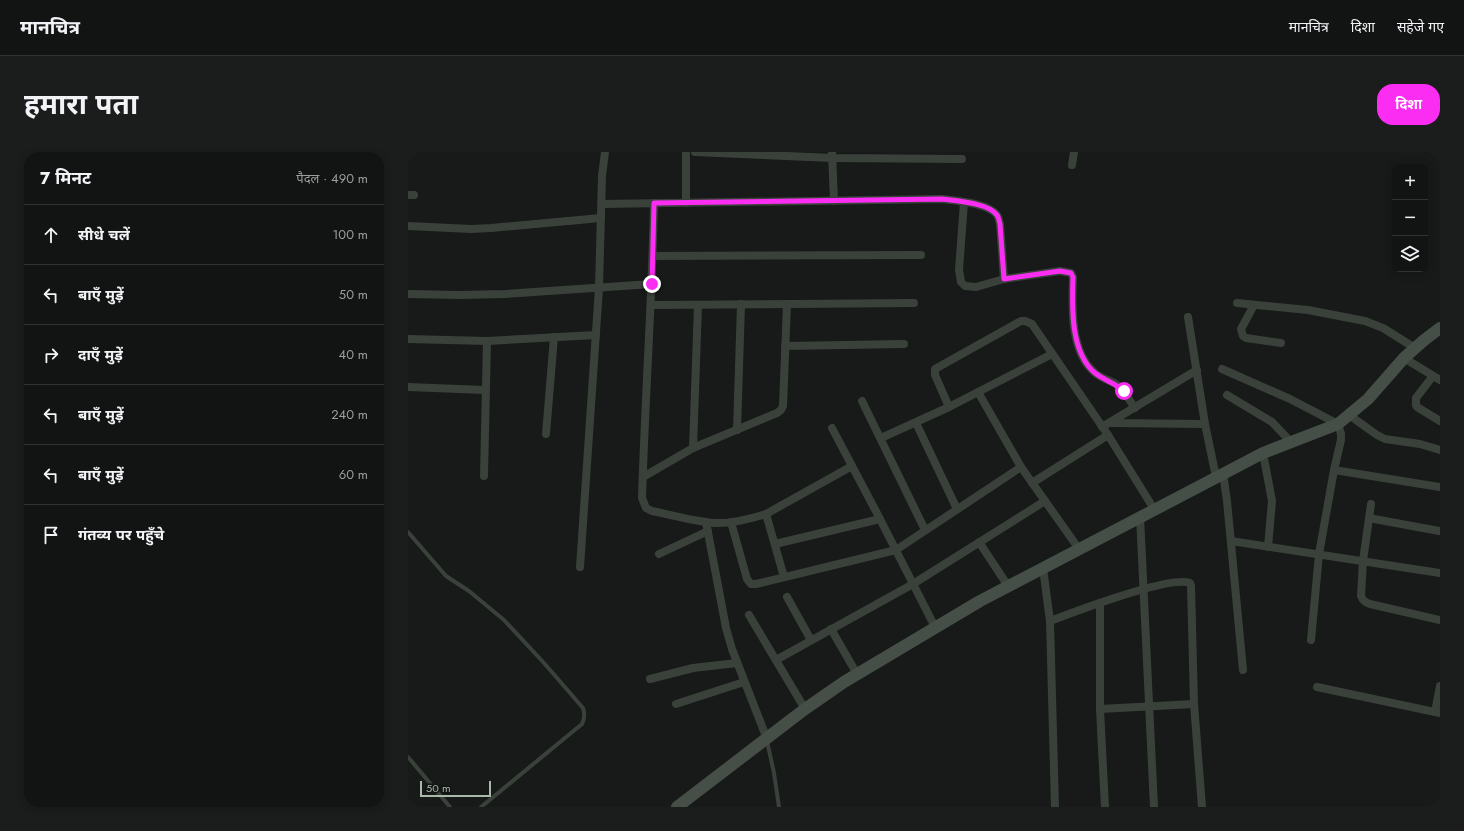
<!DOCTYPE html>
<html lang="hi">
<head>
<meta charset="utf-8">
<style>
	:root { --surface:#111412; --page:#1a1d1b; --text:#f1f3f6; --muted:#9c9e9f; --line:#303332; --accent:#fc2df2 }
	body { margin:0; font-family:Jost,"Noto Sans Devanagari",sans-serif; background:var(--page); color:var(--text) }
	.controls { position:absolute; right:12px; top:12px; display:grid; overflow:hidden; border-radius:8px; box-shadow:0 2px 10px #0003 }
	.controls button { width:36px; height:36px; display:grid; place-items:center; padding:0; border:0; border-bottom:1px solid var(--line); background:var(--surface); color:var(--text); font:20px sans-serif }
	.scale { position:absolute; left:12px; bottom:10px; width:71px; box-sizing:border-box; padding-left:4px; border:2px solid #a9baaa; border-top:0; font-size:11px; line-height:14px; white-space:nowrap; color:#a9baaa; -webkit-text-stroke:3px #121513; paint-order:stroke }
	.stop { position:absolute; width:12px; height:12px; margin:-9px; border:3px solid #fc2df2; border-radius:50%; background:#fff }
	.stop.end { background:#fc2df2; border-color:#fff; box-shadow:0 1px 4px #0008 }
	.list { margin:0; padding:0; list-style:none }
	h2 { display:flex; justify-content:space-between; align-items:center; height:52px; margin:0; padding:0 16px; font-size:17px }
	h2 small { font-size:13px; font-weight:400; color:var(--muted) }
	.list li { display:grid; grid-template-columns:26px 1fr auto; gap:12px; align-items:center; box-sizing:border-box; height:60px; padding:0 16px; border-top:1px solid var(--line) }
	.list b { display:block; font-size:15px; white-space:nowrap }
	.list em { font-size:13px; font-style:normal; color:var(--muted) }
	.icon { flex:none; width:22px; height:22px; fill:none; stroke:currentColor; stroke-width:2; stroke-linecap:round; stroke-linejoin:round }
	.map { position:relative; flex:none; width:1032px; height:655px; overflow:hidden; border-radius:16px }
	header { display:flex; align-items:center; gap:24px; box-sizing:border-box; height:56px; padding:0 20px; background:var(--surface); border-bottom:1px solid var(--line) }
	header strong { font-size:19px }
	nav { display:flex; gap:22px; margin-inline-start:auto; font-size:14px }
	.intro { display:flex; align-items:center; justify-content:space-between; box-sizing:border-box; height:96px; padding:0 24px }
	h1 { margin:0; font-size:28px }
	.button { padding:10px 18px; border-radius:16px; background:var(--accent); color:#fff; font-size:14px; font-weight:700 }
	main { display:flex; gap:24px; padding:0 24px }
	aside { flex:1; background:var(--surface); border-radius:16px; box-shadow:0 2px 10px #0003 }
	.map>svg:first-child { display:block }
	.lines { fill:none; stroke-linecap:round; stroke-linejoin:round }
	.service { stroke:#3a413b; stroke-width:4 }
	.minor { stroke:#3a413b; stroke-width:8 }
	.secondary { stroke:#464f47; stroke-width:12 }
	.route { stroke:#fc2df2; stroke-width:5 }
</style>
</head>
<body>
<header>
<strong>मानचित्र</strong>
<nav><a>मानचित्र</a><a>दिशा</a><a>सहेजे गए</a></nav>
</header>
<div class="intro"><h1>हमारा पता</h1><a class="button">दिशा</a></div>
<main>
<aside>
<h2>7 मिनट<small>पैदल · 490 m</small></h2>
<ul class="list">
<li><svg class="icon" aria-label="ahead" viewBox="0 0 24 24"><path d="M12 20V5M6 11l6-6 6 6"/></svg><div><b>सीधे चलें</b></div><em>100 m</em></li>
<li><svg class="icon" aria-label="left" viewBox="0 0 24 24"><path d="M17 20v-9H6M10 6l-5 5 5 5"/></svg><div><b>बाएँ मुड़ें</b></div><em>50 m</em></li>
<li><svg class="icon" aria-label="right" viewBox="0 0 24 24"><path d="M7 20v-9h11M14 6l5 5-5 5"/></svg><div><b>दाएँ मुड़ें</b></div><em>40 m</em></li>
<li><svg class="icon" aria-label="left" viewBox="0 0 24 24"><path d="M17 20v-9H6M10 6l-5 5 5 5"/></svg><div><b>बाएँ मुड़ें</b></div><em>240 m</em></li>
<li><svg class="icon" aria-label="left" viewBox="0 0 24 24"><path d="M17 20v-9H6M10 6l-5 5 5 5"/></svg><div><b>बाएँ मुड़ें</b></div><em>60 m</em></li>
<li><svg class="icon" aria-label="arrive" viewBox="0 0 24 24"><path d="M6 21V4h12l-3 4 3 4H6"/></svg><div><b>गंतव्य पर पहुँचे</b></div></li>
</ul>
</aside>
<div class="map">
<svg width="1032" height="655" viewBox="0 0 1032 655">
	<rect width="100%" height="100%" fill="#171a18"/>
	<g class="lines">
		<!-- service -->
		<g class="service">
			<path d="M0,380L38,424L61,439L96,468L136,511L175,556C177,562 177,566 174,572L73,655"/>
			<polyline points="359,589 366,621 371,655"/>
			<polyline points="0,605 42,655"/>
		</g>
		<!-- minor -->
		<g class="minor">
			<polyline points="287,0 425,6 554,7"/>
			<polyline points="424,0 426,49"/>
			<polyline points="664,13 666,0"/>
			<polyline points="0,43 6,43"/>
			<path d="M556,50L551,118L553,130L557,134L568,135L596,127L652,119L663,121L665,125C664,155 662,199 686,220C692,226 701,228 708,232C716,238 721,248 727,256"/>
			<path d="M246,51C244,149 237,247 234,346L238,356L244,359C264,363 285,369 306,371C323,372 342,367 358,362L444,314"/>
			<polyline points="278,51 278,0"/>
			<path d="M194,52L534,47C549,49 580,51 589,63C591,66 591,69 592,72L596,127"/>
			<polyline points="0,74 63,77 83,76 193,66"/>
			<polyline points="245,104 513,103"/>
			<polyline points="0,142 52,143 97,142 244,132"/>
			<polyline points="829,151 900,158 957,169 975,176 1007,196"/>
			<polyline points="244,153 506,151"/>
			<polyline points="846,153 833,177 835,184 838,186 873,191"/>
			<polyline points="780,165 797,272 808,325"/>
			<polyline points="0,187 79,189 188,183"/>
			<polyline points="377,194 496,192"/>
			<polyline points="996,206 1032,228"/>
			<polyline points="814,217 882,247 930,272 933,282 933,288 926,318 911,402 903,488"/>
			<polyline points="1025,224 1008,246 1008,253 1009,255 1032,269"/>
			<polyline points="0,235 77,238"/>
			<polyline points="570,240 613,315 671,397"/>
			<polyline points="819,243 864,270 883,290"/>
			<polyline points="454,249 517,378"/>
			<polyline points="541,255 527,223 527,217 613,169 617,169 624,172 700,283 746,357"/>
			<polyline points="941,263 969,283 977,287 1012,292 1032,298"/>
			<polyline points="508,271 549,357"/>
			<polyline points="702,271 797,272"/>
			<polyline points="694,275 789,218"/>
			<polyline points="424,276 472,367 527,475"/>
			<polyline points="329,278 333,152"/>
			<polyline points="138,282 146,185"/>
			<polyline points="473,286 541,255 644,202"/>
			<polyline points="285,296 290,153"/>
			<polyline points="855,301 864,349 860,395"/>
			<polyline points="926,318 1032,335"/>
			<polyline points="815,321 819,349 835,518"/>
			<polyline points="76,324 79,189"/>
			<polyline points="235,325 285,296 369,261 373,258 375,254 379,152"/>
			<polyline points="624,331 700,283"/>
			<path d="M963,352L955,409L953,444C955,449 957,450 962,452L1032,468"/>
			<polyline points="358,362 376,425"/>
			<polyline points="732,364 746,655"/>
			<polyline points="961,366 1031,379"/>
			<polyline points="298,370 318,476 324,497 359,587"/>
			<polyline points="323,370 339,427 343,432 348,432 488,398 613,315"/>
			<polyline points="823,389 1032,421"/>
			<polyline points="571,390 600,434"/>
			<polyline points="367,392 472,367"/>
			<polyline points="251,402 300,379"/>
			<polyline points="172,415 191,136 194,24 197,0"/>
			<polyline points="635,416 642,469 647,655"/>
			<polyline points="379,445 403,488"/>
			<polyline points="692,451 692,557 697,655"/>
			<polyline points="341,463 397,557"/>
			<path d="M642,469C666,460 762,423 782,431L783,434L786,552L794,655"/>
			<polyline points="423,477 449,522"/>
			<polyline points="368,508 505,432 637,349"/>
			<polyline points="242,527 285,516 329,511"/>
			<polyline points="909,535 1032,561"/>
			<polyline points="268,552 336,530"/>
			<polyline points="692,557 786,552"/>
			<polyline points="1027,560 1032,534"/>
		</g>
		<!-- secondary -->
		<polyline class="secondary" points="269,655 397,557 436,530 572,449 855,301 930,272 960,247 996,206 1015,189 1032,176"/>
	</g>
	<g class="lines">
		<!-- route -->
		<path class="route" d="M244,132L246,51L534,47C549,49 580,51 589,63C591,66 591,69 592,72L596,127L652,119L663,121L665,125C664,154 662,200 687,221C696,228 707,231 716,239"/>
	</g>
</svg>
<div class="controls">
<button>+</button>
<button>−</button>
<button><svg class="icon" aria-label="layers" viewBox="0 0 24 24"><path d="M12 4l9 5-9 5-9-5zM3 14l9 5 9-5"/></svg></button>
</div>
<div class="scale">50 m</div>
<div class="stop" style="left:716px;top:239px"></div>
<div class="stop end" style="left:244px;top:132px"></div>
</div>
</main>
</body>
</html>
